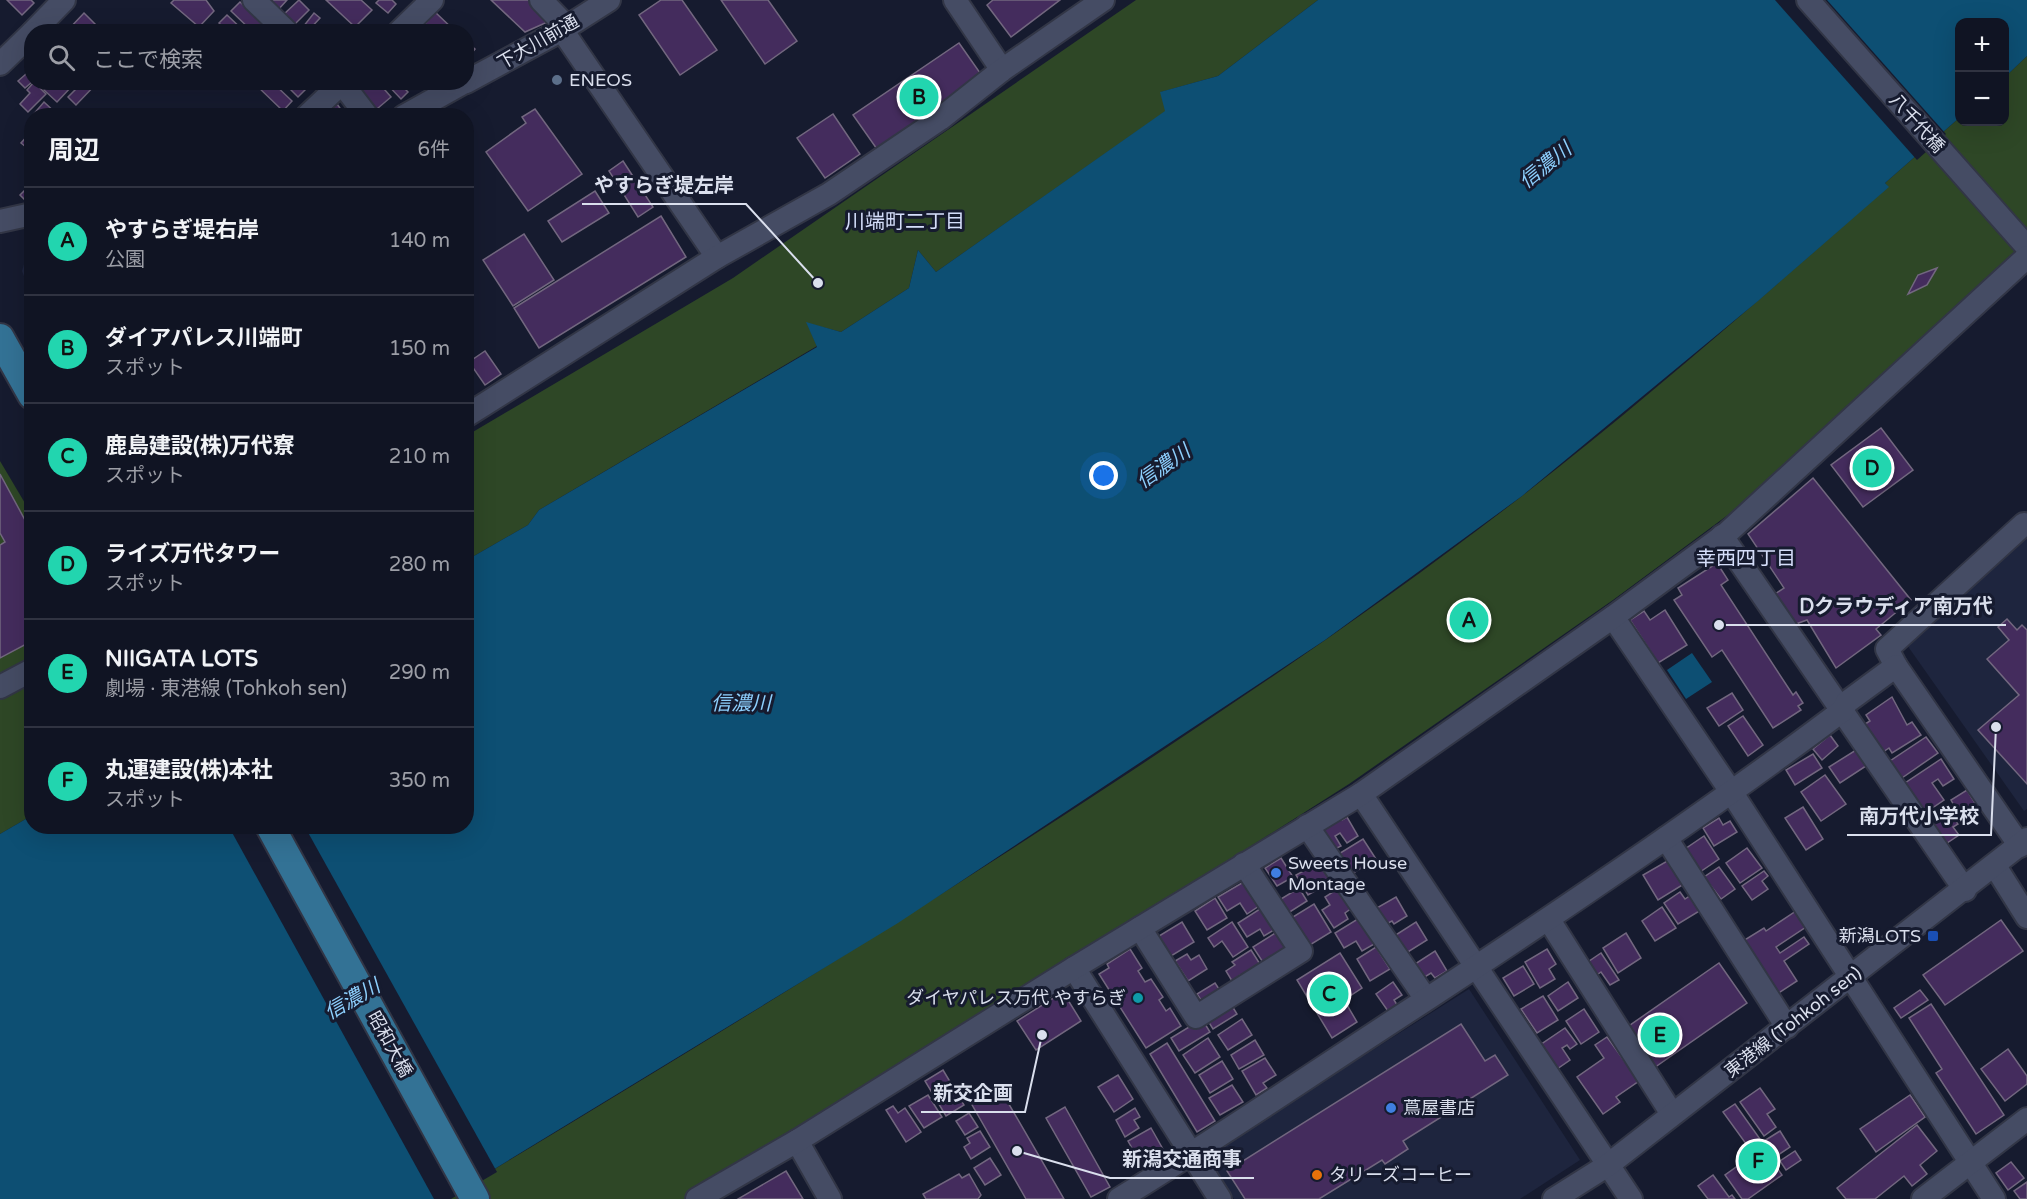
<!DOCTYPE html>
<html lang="ja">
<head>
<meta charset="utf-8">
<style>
	:root { --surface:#101423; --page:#1e2130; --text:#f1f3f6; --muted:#9c9ea6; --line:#303341; --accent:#22d5af }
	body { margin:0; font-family:"Varela Round","Noto Sans JP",sans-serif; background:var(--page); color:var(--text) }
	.controls { position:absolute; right:18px; top:18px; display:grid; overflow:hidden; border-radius:12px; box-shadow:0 6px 24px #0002 }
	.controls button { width:54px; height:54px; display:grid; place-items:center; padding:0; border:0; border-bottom:2px solid var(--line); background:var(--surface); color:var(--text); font:30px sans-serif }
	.you { position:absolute; left:1104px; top:476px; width:21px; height:21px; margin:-15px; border:4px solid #fff; border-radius:50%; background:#1a73e8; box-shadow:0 0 0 9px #1a73e833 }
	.badge { display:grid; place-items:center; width:39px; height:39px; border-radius:50%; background:var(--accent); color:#111; font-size:20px; font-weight:700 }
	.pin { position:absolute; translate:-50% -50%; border:3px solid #fff; box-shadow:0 2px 6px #0006 }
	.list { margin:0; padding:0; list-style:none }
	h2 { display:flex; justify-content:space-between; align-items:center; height:78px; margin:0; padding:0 24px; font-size:26px }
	h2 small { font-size:20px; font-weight:400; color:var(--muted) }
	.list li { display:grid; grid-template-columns:39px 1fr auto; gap:18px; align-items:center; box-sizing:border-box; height:108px; padding:0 24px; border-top:2px solid var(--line) }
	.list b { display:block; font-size:22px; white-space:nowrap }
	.list p { margin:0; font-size:20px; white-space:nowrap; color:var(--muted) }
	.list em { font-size:20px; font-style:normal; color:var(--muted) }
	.icon { flex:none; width:33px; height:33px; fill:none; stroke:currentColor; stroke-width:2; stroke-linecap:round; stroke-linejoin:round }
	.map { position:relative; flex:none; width:2027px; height:1199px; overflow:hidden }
	.search { position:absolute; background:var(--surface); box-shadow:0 6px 24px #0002; left:24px; top:24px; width:450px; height:66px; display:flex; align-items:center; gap:15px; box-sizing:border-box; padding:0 21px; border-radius:24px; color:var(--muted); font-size:22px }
	.panel { position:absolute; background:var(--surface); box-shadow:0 6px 24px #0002; left:24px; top:108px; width:450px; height:726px; border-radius:24px }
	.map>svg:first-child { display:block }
	.built { fill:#1e253e }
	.green { fill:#2e4726 }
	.water { fill:#0d4f73 }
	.pier { fill:#161b2f }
	.building { fill:#442c5d; stroke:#72677f; stroke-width:1.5 }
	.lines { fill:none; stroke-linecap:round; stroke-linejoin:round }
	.minor-casing { stroke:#323646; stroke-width:26 }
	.major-casing { stroke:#323646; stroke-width:32 }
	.minor { stroke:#454c64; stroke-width:22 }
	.major { stroke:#337295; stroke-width:28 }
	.service-dot { fill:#5c6f8a; stroke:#161b2f; stroke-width:2 }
	.shop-dot { fill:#3f7fe0; stroke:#161b2f; stroke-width:2 }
	.transit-dot { fill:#1a4fb4; stroke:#161b2f; stroke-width:2 }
	.culture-dot { fill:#0f9aa8; stroke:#161b2f; stroke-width:2 }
	.food-dot { fill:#e8710a; stroke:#161b2f; stroke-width:2 }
	.labels { text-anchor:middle; stroke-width:6; stroke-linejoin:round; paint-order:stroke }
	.street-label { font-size:18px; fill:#dadfed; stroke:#161b2f }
	.poi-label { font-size:18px; fill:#dadfed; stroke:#161b2f; text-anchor:start }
	.water-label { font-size:20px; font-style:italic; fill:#8dcffd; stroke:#161b2f }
	.neighbourhood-label { font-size:20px; fill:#d5defa; stroke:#161b2f }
	.leader { fill:none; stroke:#dadfed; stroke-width:2 }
	.callout-dot { fill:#dadfed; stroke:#161b2f; stroke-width:2 }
	.callout-label { font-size:20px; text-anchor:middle; font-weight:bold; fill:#dadfed; stroke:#161b2f; stroke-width:6; stroke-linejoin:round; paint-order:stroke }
</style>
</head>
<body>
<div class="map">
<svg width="2027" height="1199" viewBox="0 0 2027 1199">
	<rect width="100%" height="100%" fill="#161b2f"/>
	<!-- built -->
	<g class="built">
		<polygon points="31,240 31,295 22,271"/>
		<polygon points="2027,533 2027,809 2024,811 1907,645"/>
		<polygon points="1469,989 1580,1160 1520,1199 1234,1199 1205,1156"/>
	</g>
	<!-- green -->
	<g class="green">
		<polygon points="1136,0 1318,0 1218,76 1161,92 1166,111 936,272 918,250 909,288 841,332 807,323 817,346 539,510 528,525 467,560 466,436 733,278"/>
		<path d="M2027,56V240L1763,489L1613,600L1349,784L695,1199H445C676,1060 906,920 1130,772C1263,684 1396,594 1522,496C1648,398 1768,292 1888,187L1885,183L1959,118L1960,122H2004L2005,77Z"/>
		<polygon points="0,461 32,515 31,658 0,676"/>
		<polygon points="31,679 31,816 0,834 0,697"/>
	</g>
	<!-- water -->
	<g class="water">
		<polygon points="1318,0 2027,0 2027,56 2005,77 2004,22 1960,22 1959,118 1885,183 1889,187 1758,301 1522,496 1325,640 898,923 445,1199 0,1199 0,834 31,816 32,826 466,826 467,560 528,525 539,510 817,347 806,322 841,332 909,288 918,250 936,272 1165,111 1160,92 1218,76"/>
		<polygon points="1692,653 1712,682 1686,699 1667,670"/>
	</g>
	<!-- pier -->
	<g class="pier">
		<polygon points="1775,0 1827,0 1946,134 1917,160"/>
		<polygon points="229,827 305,827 497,1172 451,1199 434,1199"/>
	</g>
	<!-- building -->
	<g class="building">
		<polygon points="7,0 31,0 34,3 22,15"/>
		<polygon points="174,0 206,0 214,11 199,27 171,3"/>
		<polygon points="267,0 287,0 278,10"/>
		<polygon points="299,0 309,10 293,26 283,15"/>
		<polygon points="326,0 361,0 372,10 355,27"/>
		<polygon points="379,0 392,0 396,4 388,13 376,3"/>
		<polygon points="491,0 531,0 552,20 525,32"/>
		<polygon points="661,0 682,0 717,50 680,75 639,15"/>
		<polygon points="721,0 768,0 797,41 765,64"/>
		<polygon points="993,0 1060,0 1011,37 987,5"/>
		<polygon points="240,2 272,32 253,32 231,11"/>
		<polygon points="435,12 456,32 431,32 424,25"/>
		<polygon points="84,13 103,32 66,32"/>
		<polygon points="314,13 320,18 307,32 299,32"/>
		<polygon points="227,15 245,32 228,32 219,23"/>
		<polygon points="466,41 475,49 470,55 466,52"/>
		<polygon points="959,43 985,80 879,152 853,115"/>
		<polygon points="26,74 32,82 25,88 18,81"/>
		<polygon points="34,82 46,94 28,112 20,104 30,93 27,90"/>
		<polygon points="46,82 70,82 73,85 57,102 44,90 48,85"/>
		<polygon points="73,82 98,82 76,105 68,97 78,87"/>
		<polygon points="260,82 272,82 292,101 283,111 257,86"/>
		<polygon points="283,82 301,82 307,88 298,97"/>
		<polygon points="363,82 378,82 391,97 371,114 352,92"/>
		<polygon points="385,82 408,82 403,87 408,92 401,99"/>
		<polygon points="44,102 59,116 32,116"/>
		<polygon points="337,104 345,115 322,116"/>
		<polygon points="535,109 582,174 528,211 486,152 526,123 522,117"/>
		<polygon points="833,114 860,154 825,178 797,138"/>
		<polygon points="32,131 32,152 21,143"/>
		<polygon points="623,161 653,207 638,217 609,171"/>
		<polygon points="32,183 32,205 30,205 20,195"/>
		<polygon points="595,191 609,213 562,242 548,221"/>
		<polygon points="661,216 686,257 539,348 514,308"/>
		<polygon points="524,234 554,280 513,306 483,260"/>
		<polygon points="1937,268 1927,285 1908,294 1918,275"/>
		<polygon points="485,351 501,374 485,385 469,362"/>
		<polygon points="1881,428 1913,470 1863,507 1831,465"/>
		<polygon points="0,474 32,533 32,641 0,658 0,545 5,542 0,533"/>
		<polygon points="1813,478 1911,600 1876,629 1881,635 1836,668 1807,620 1793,625 1775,594 1784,588 1748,534"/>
		<polygon points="1717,563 1728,580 1721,585 1793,695 1796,692 1803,703 1798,706 1801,710 1773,728 1722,650 1712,657 1674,600 1682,595 1678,588"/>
		<polygon points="1665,610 1687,645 1658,663 1630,620 1644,611 1650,620"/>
		<polygon points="2007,619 2017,630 2022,625 2027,630 2027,784 1978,730 2019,695 1987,659 2009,640 1998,627"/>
		<polygon points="1732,693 1743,710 1719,726 1707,708"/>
		<polygon points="1892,697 1907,725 1912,722 1921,735 1892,753 1889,748 1883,752 1865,724 1870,721 1866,715"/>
		<polygon points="1743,716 1763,745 1748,756 1728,726"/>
		<polygon points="1830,735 1838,746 1822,760 1813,749"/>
		<polygon points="1926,737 1938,753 1899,780 1887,763"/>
		<polygon points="1856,750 1866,766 1840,783 1829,767"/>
		<polygon points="1813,754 1822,768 1795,785 1786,770"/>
		<polygon points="1941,759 1954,779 1943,786 1938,779 1932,783 1944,800 1922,815 1902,785"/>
		<polygon points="1825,775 1846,804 1821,821 1801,792"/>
		<polygon points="1967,790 1975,803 1959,814 1951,800"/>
		<polygon points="1946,806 1958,824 1953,827 1959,835 1944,845 1930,827 1934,824 1929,817"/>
		<polygon points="1803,807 1823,839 1806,850 1785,818"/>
		<polygon points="1338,814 1342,820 1347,817 1358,836 1347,843 1340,833 1335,836 1341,846 1333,850 1321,828"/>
		<polygon points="1719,818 1723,825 1730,821 1737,832 1714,846 1703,828"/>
		<polygon points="1704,836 1719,859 1697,874 1682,851"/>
		<polygon points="1363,839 1376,859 1350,875 1337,855"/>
		<polygon points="1747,848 1762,868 1740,883 1726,863"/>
		<polygon points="1281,858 1293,877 1277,886 1265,868"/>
		<polygon points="1669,860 1684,884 1658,900 1643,875"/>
		<polygon points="1322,861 1334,880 1308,895 1296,875"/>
		<polygon points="1719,867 1735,889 1721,899 1704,877"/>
		<polygon points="1764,871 1768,876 1762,881 1768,889 1752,900 1742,886"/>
		<polygon points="1247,880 1262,904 1247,914 1240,903 1227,911 1218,897"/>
		<polygon points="1299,888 1307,901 1285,915 1276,902"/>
		<polygon points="1339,888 1352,908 1345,913 1348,919 1334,928 1322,910 1330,905 1325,897"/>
		<polygon points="1680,892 1685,899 1691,895 1701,910 1678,924 1664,903"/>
		<polygon points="1396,897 1407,916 1394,924 1392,921 1384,925 1375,909"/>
		<polygon points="1215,898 1227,918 1207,930 1195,911"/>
		<polygon points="1314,904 1331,932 1305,948 1288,920"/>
		<polygon points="1263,907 1277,928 1264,936 1260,929 1247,937 1238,923"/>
		<polygon points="1662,907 1676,928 1655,941 1642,921"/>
		<polygon points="1796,911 1806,927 1776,947 1780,953 1804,937 1809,944 1784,961 1797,981 1777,994 1743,941 1764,928 1766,931"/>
		<polygon points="1361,917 1376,943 1362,951 1356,941 1344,948 1335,933"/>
		<polygon points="2001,920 2023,951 1945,1005 1923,975"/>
		<polygon points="1182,922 1194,942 1171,956 1159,936"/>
		<polygon points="1232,922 1248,947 1233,957 1222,941 1214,947 1208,938"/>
		<polygon points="1416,922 1427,940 1403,955 1391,938"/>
		<polygon points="1280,930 1295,953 1268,970 1253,947"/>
		<polygon points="1626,933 1641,958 1618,973 1603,948"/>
		<polygon points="1376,947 1390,969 1370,981 1357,959"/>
		<polygon points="1130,949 1142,968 1138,971 1145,982 1151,979 1163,997 1159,1000 1166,1011 1170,1008 1181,1026 1146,1048 1099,974 1109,968 1107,964"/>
		<polygon points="1547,949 1556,964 1549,969 1555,979 1540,988 1525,962"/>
		<polygon points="1251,950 1265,972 1245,984 1240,975 1232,981 1226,971 1235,965 1232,962"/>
		<polygon points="1435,951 1447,971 1435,978 1431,973 1423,978 1415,964"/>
		<polygon points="1340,953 1362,988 1344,1000 1357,1022 1332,1038 1297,980"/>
		<polygon points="1601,953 1619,980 1610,985 1601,972 1591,979 1582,966"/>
		<polygon points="1187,954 1191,960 1199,955 1207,969 1188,981 1175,961"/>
		<polygon points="1719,963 1747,1003 1651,1070 1623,1030"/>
		<polygon points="1523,966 1534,984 1514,996 1503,978"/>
		<polygon points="1393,982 1402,995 1394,1000 1399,1008 1390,1014 1376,994"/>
		<polygon points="1568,982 1578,998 1558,1011 1548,996"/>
		<polygon points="1215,983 1225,998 1207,1009 1197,994"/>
		<polygon points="1920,990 1928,1000 1901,1018 1894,1008"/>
		<polygon points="1063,992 1081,1021 1036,1050 1017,1021"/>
		<polygon points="1543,996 1558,1020 1537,1033 1521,1009"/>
		<polygon points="1229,1001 1237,1014 1213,1029 1205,1016"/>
		<polygon points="1931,1004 2004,1115 1976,1134 1936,1073 1942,1069 1909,1018"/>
		<polygon points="1584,1009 1599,1032 1581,1044 1566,1021"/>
		<polygon points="1202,1019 1210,1032 1179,1051 1171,1038"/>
		<polygon points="1242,1019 1252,1035 1228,1050 1218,1035"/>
		<polygon points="1461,1024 1485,1061 1495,1055 1508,1075 1403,1141 1408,1149 1385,1164 1382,1160 1319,1199 1245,1199 1227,1171"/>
		<polygon points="1565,1028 1577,1044 1570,1049 1567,1045 1562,1048 1570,1060 1557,1069 1540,1045"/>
		<polygon points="1607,1037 1639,1081 1616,1097 1620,1102 1603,1114 1577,1077 1604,1058 1595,1045"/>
		<polygon points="1208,1038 1220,1057 1195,1073 1183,1055"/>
		<polygon points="1255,1040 1264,1055 1239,1069 1231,1055"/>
		<polygon points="1167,1043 1215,1121 1197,1132 1150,1054"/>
		<polygon points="2008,1049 2027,1076 2027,1084 2005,1101 1981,1069"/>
		<polygon points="1265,1058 1276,1075 1263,1083 1267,1088 1256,1095 1242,1071"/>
		<polygon points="1222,1061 1233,1079 1210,1093 1199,1075"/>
		<polygon points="943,1070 964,1105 946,1116 925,1081"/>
		<polygon points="1118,1075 1133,1099 1114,1112 1098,1087"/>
		<polygon points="1232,1085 1243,1102 1220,1115 1209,1098"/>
		<polygon points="999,1087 1064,1199 1026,1199 971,1103"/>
		<polygon points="1760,1088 1775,1109 1767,1114 1776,1127 1764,1136 1740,1102"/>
		<polygon points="928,1095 942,1117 924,1128 909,1106"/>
		<polygon points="1910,1095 1925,1117 1876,1152 1860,1129"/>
		<polygon points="1735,1104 1760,1139 1749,1148 1723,1112"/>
		<polygon points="893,1106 898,1113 905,1108 921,1132 906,1142 886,1110"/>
		<polygon points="1065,1107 1110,1187 1091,1197 1046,1118"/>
		<polygon points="1135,1108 1140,1117 1134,1120 1139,1128 1125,1137 1116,1120"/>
		<polygon points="969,1113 978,1127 965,1135 956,1121"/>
		<polygon points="1917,1125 1937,1151 1920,1165 1927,1174 1912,1186 1904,1176 1875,1199 1846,1199 1837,1188"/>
		<polygon points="1151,1128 1164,1151 1141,1164 1128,1141"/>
		<polygon points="980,1131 990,1147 971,1159 964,1147 970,1143 967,1138"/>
		<polygon points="1780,1131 1790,1147 1775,1157 1764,1141"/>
		<polygon points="1763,1148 1782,1175 1748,1199 1742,1199 1725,1175"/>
		<polygon points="1795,1151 1801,1160 1786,1170 1780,1161"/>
		<polygon points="990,1158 1001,1175 985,1185 974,1168"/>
		<polygon points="2011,1162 2024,1178 2008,1190 1996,1173"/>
		<polygon points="786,1171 803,1199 738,1199"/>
		<polygon points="959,1174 962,1178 969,1174 981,1195 978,1199 926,1199 923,1194"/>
		<polygon points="1713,1175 1729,1197 1732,1195 1735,1199 1708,1199 1698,1186"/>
		<polygon points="2027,1182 2027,1199 2020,1199 2014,1191"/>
	</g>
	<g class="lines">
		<!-- minor casing -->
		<g class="minor-casing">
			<g id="minor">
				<polyline points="254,0 287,32"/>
				<polyline points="541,0 567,27"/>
				<polyline points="955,0 1002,70"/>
				<polyline points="1808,0 2027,247"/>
				<polyline points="562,30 717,257"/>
				<polyline points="33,32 64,0"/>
				<polyline points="399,32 432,0"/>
				<polyline points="0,64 32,33"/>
				<polyline points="341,82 367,116"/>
				<polyline points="466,82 562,30 609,0"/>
				<polyline points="307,116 343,82"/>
				<polyline points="404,116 465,82"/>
				<polyline points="0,221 32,214"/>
				<polyline points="466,416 717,257 829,194 940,119 1002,70 1103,0"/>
				<polyline points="1722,536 1965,890"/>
				<polyline points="1613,617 1732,793 1994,1199"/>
				<polyline points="1896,666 1887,649 2024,524"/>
				<polyline points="0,687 32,670"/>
				<polyline points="1361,794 1631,1199"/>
				<polyline points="1307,826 1426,999"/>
				<polyline points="1666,838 1787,1027"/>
				<polyline points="1995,866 2027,917"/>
				<polyline points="1549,920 1672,1114"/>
				<polyline points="1140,928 1196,1017 1301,951 1244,864"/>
				<polyline points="1074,968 1220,1199"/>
				<polyline points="797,1141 830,1199"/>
				<polyline points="697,1199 797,1141 1074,968 1361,794 1613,617 1727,533 2027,257"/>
				<path d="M1119,1199C1222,1136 1322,1067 1424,1001C1566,908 1706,813 1842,711L1847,702L1896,666L2020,846"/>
				<polyline points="1554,1199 1608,1165 2027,839"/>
				<polyline points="1923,1199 2027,1119"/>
			</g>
		</g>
		<!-- major casing -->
		<g class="major-casing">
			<g id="major">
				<polyline points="0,338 32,395"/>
				<polyline points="270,826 475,1199"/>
			</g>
		</g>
		<!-- minor -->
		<use href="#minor" class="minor"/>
		<!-- major -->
		<use href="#major" class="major"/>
	</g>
	<!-- markers -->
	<circle class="service-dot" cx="557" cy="80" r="6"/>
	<g class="shop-dot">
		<circle cx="1276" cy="873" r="6"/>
		<circle cx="1391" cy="1108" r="6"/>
	</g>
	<rect class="transit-dot" x="1927" y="930" width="12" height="12" rx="3"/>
	<circle class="culture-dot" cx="1138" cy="998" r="6"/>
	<circle class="food-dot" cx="1317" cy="1175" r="6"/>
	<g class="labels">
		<!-- street labels -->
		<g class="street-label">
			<text transform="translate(538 42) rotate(-30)" y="6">下大川前通</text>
			<text transform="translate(1917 123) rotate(48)" y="6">八千代橋</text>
			<text transform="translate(1793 1022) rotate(-38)" y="6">東港線 (Tohkoh sen)</text>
			<text transform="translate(390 1044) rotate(61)" y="6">昭和大橋</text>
		</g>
		<!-- poi labels -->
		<g class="poi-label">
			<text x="569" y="86">ENEOS</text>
			<text x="1288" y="869">Sweets House<tspan x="1288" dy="21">Montage</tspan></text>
			<text x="1921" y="942" text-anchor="end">新潟LOTS</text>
			<text x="1126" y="1004" text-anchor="end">ダイヤパレス万代 やすらぎ</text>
			<text x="1403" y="1114">蔦屋書店</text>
			<text x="1329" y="1181">タリーズコーヒー</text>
		</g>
		<!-- water labels -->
		<g class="water-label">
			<text transform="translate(1545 165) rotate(-39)" y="7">信濃川</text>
			<text transform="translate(1163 466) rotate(-35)" y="7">信濃川</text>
			<text x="741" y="710">信濃川</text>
			<text transform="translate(352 999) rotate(-30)" y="7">信濃川</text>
		</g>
		<!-- neighbourhood labels -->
		<g class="neighbourhood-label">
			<text x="905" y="228">川端町二丁目</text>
			<text x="1746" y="565">幸西四丁目</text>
		</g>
	</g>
	<!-- callouts -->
	<path class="leader" d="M818 283L746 204H582M1719 625L1787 625H2006M1996 727L1991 835H1847M1042 1035L1025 1112H921M1017 1151L1110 1178H1254"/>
	<g class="callout-dot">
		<circle cx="818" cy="283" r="6"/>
		<circle cx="1719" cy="625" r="6"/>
		<circle cx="1996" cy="727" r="6"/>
		<circle cx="1042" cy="1035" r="6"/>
		<circle cx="1017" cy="1151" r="6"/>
	</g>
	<g class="callout-label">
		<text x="664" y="192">やすらぎ堤左岸</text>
		<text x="1896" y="613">Dクラウディア南万代</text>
		<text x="1919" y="823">南万代小学校</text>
		<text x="973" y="1100">新交企画</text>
		<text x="1182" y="1166">新潟交通商事</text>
	</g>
</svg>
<div class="controls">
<button>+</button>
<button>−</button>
</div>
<div class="you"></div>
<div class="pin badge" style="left:1469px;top:620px">A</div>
<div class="pin badge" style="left:919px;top:97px">B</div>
<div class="pin badge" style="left:1329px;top:994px">C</div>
<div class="pin badge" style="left:1872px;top:468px">D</div>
<div class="pin badge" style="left:1660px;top:1035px">E</div>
<div class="pin badge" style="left:1758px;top:1161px">F</div>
<div class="search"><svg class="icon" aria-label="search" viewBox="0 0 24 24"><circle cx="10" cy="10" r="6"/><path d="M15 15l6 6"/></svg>ここで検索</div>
<section class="panel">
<h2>周辺<small>6件</small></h2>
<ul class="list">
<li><span class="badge">A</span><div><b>やすらぎ堤右岸</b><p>公園</p></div><em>140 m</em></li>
<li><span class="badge">B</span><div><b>ダイアパレス川端町</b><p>スポット</p></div><em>150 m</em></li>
<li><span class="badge">C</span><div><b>鹿島建設(株)万代寮</b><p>スポット</p></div><em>210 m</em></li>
<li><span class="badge">D</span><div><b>ライズ万代タワー</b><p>スポット</p></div><em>280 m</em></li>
<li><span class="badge">E</span><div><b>NIIGATA LOTS</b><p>劇場 · 東港線 (Tohkoh sen)</p></div><em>290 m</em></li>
<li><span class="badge">F</span><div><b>丸運建設(株)本社</b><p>スポット</p></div><em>350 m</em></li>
</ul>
</section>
</div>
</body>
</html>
